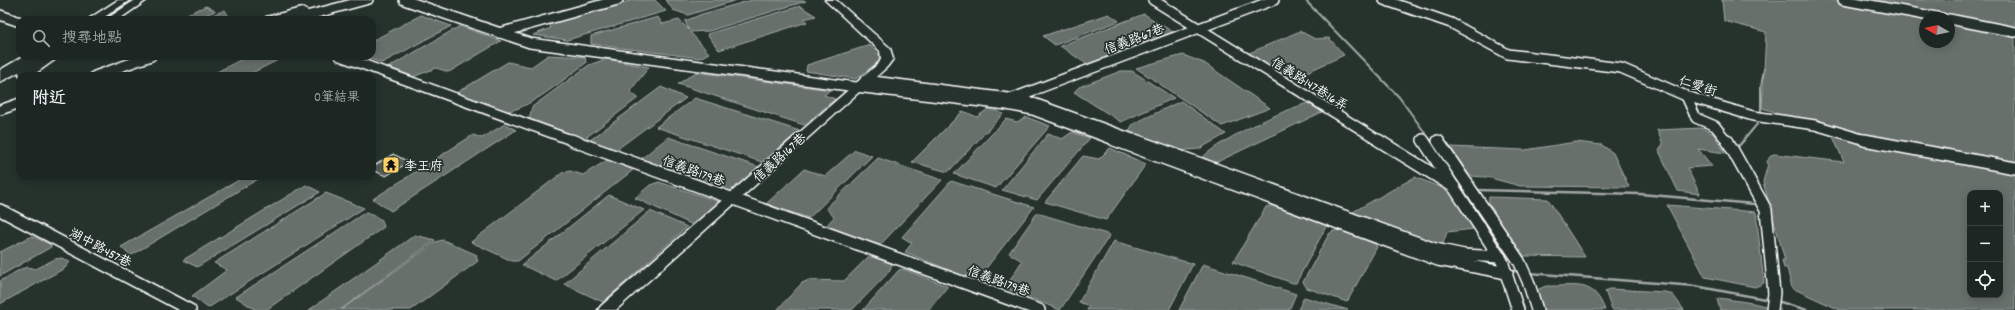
<!DOCTYPE html>
<html lang="zh-TW">
<head>
<meta charset="utf-8">
<style>
	:root { --surface:#1c2622; --page:#29322f; --text:#f1f3f6; --muted:#a0a5a5; --line:#3a4340 }
	body { margin:0; font-family:Dekko,"LXGW WenKai TC",sans-serif; background:var(--page); color:var(--text) }
	.controls { position:absolute; right:12px; bottom:12px; display:grid; overflow:hidden; border-radius:8px; box-shadow:0 2px 10px #0003 }
	.controls button { width:36px; height:36px; display:grid; place-items:center; padding:0; border:0; border-bottom:1px solid var(--line); background:var(--surface); color:var(--text); font:20px sans-serif }
	.compass { position:absolute; left:1919px; top:12px; width:36px; height:36px; border-radius:50%; background:var(--surface); box-shadow:0 2px 10px #0003; rotate:279deg }
	.list { margin:0; padding:0; list-style:none }
	h2 { display:flex; justify-content:space-between; align-items:center; height:52px; margin:0; padding:0 16px; font-size:17px }
	h2 small { font-size:13px; font-weight:400; color:var(--muted) }
	.icon { flex:none; width:22px; height:22px; fill:none; stroke:currentColor; stroke-width:2; stroke-linecap:round; stroke-linejoin:round }
	.map { position:relative; flex:none; width:2015px; height:310px; overflow:hidden }
	.search { position:absolute; background:var(--surface); box-shadow:0 2px 10px #0003; left:16px; top:16px; width:360px; height:44px; display:flex; align-items:center; gap:10px; box-sizing:border-box; padding:0 14px; border-radius:12px; color:var(--muted); font-size:15px }
	.panel { position:absolute; background:var(--surface); box-shadow:0 2px 10px #0003; left:16px; top:72px; width:360px; height:108px; border-radius:12px }
	.map>svg:first-child { display:block }
	.water { fill:#67706c; stroke:#a4a9a7; fill-rule:evenodd }
	.lines { fill:none; stroke-linecap:round; stroke-linejoin:round }
	.stream-far1 { stroke:#a4a9a7; stroke-width:2 }
	.stream { stroke:#a4a9a7; stroke-width:2.5 }
	.building { fill:#515c57; stroke:#fff }
	.minor-far1-casing { stroke:#fff; stroke-width:12 }
	.minor-casing { stroke:#fff; stroke-width:14 }
	.tertiary-casing { stroke:#fff; stroke-width:3 }
	.primary-casing { stroke:#fff; stroke-width:3 }
	.minor-far1 { stroke:#26332d; stroke-width:9 }
	.minor { stroke:#26332d; stroke-width:11 }
	.tertiary { fill:#26332d; fill-rule:evenodd }
	.primary { fill:#26332d; fill-rule:evenodd }
	.labels { text-anchor:middle; stroke-width:3.5; stroke-linejoin:round; paint-order:stroke }
	.street-label { font-size:13px; fill:#fff; stroke:#26332d }
	.poi-label { font-size:13px; fill:#fff; stroke:#26332d; text-anchor:start }
</style>
</head>
<body>
<div class="map">
<svg width="2015" height="310" viewBox="0 0 2015 310">
	<rect width="100%" height="100%" fill="#26332d"/>
	<filter id="ink" filterUnits="userSpaceOnUse"><feTurbulence type="fractalNoise" baseFrequency=".025" numOctaves="2"/><feDisplacementMap in="SourceGraphic" scale="8" xChannelSelector="R" yChannelSelector="G"/><feConvolveMatrix kernelMatrix="1 2 1 2 8 2 1 2 1" color-interpolation-filters="sRGB"/></filter>
	<g filter="url(#ink)">
		<!-- water -->
		<g class="water">
			<polygon points="633,0 655,0 666,11 567,40 533,35 551,28 549,23"/>
			<polygon points="666,0 737,0 688,15 673,10"/>
			<polygon points="752,0 806,1 709,31 690,32 709,53 700,58 591,44 591,36 658,17 662,24 679,20 689,30 685,21 702,14"/>
			<path d="M1722,0H2015V310H1840L1792,288L1787,268H1784L1782,260H1785L1763,182L1768,164L1767,162L1771,155L1774,154L1844,162L1827,123L1779,116L1772,111L1762,108L1766,32L1724,21ZM1925,18H1949V42H1925ZM1970,193H2000V295H1970Z"/>
			<polygon points="206,6 215,11 194,20 173,20"/>
			<polygon points="800,6 816,16 804,19 807,22 719,50 707,34"/>
			<polygon points="225,10 231,20 200,20"/>
			<polygon points="1109,14 1119,21 1055,45 1043,36"/>
			<polygon points="1144,14 1176,34 1088,65 1060,46"/>
			<polygon points="421,15 451,26 382,63 361,56 372,56 372,41"/>
			<polygon points="460,26 501,41 449,72 436,68 413,77 389,67"/>
			<polygon points="1300,31 1315,39 1329,38 1344,55 1290,80 1247,54"/>
			<polygon points="870,45 880,56 879,61 856,79 806,71 807,65"/>
			<path d="M548,55L585,57L586,63C568,76 527,111 506,111C495,110 468,98 456,93L508,62L531,67Z"/>
			<polygon points="1183,55 1204,63 1270,108 1222,126 1136,68"/>
			<polygon points="248,56 259,56 278,60 246,76 209,76"/>
			<polygon points="606,59 649,67 630,91 638,98 584,139 529,120 532,107 589,65"/>
			<polygon points="1121,71 1132,71 1174,98 1121,122 1074,92 1079,87"/>
			<polygon points="696,72 830,90 824,95 835,99 804,125 678,84"/>
			<polygon points="661,87 686,98 616,150 590,140"/>
			<polygon points="695,98 800,131 762,162 656,127"/>
			<polygon points="1181,101 1226,134 1199,149 1177,151 1128,133 1133,124"/>
			<path d="M1308,103L1322,112L1215,163L1203,157C1221,139 1283,110 1308,103Z"/>
			<polygon points="988,109 998,111 1003,114 948,172 912,162 963,111 977,117"/>
			<polygon points="1026,117 1050,126 996,188 954,174 1006,119 1017,122"/>
			<polygon points="505,124 516,130 391,211 373,199 473,135 482,138"/>
			<polygon points="1701,128 1714,134 1725,153 1698,149 1712,166 1687,168 1700,194 1678,191 1659,151 1663,144 1657,130"/>
			<polygon points="1072,132 1090,138 1037,200 1002,190 1048,134 1062,139"/>
			<polygon points="668,137 759,167 732,193 641,159"/>
			<polygon points="1576,142 1602,145 1613,153 1629,187 1520,186 1487,177 1470,176 1450,147 1525,150"/>
			<polygon points="1110,148 1146,164 1106,220 1045,202 1083,156 1099,159"/>
			<polygon points="855,150 872,156 809,218 766,204 804,169 825,176"/>
			<polygon points="878,158 942,180 880,245 825,227 834,217 826,208"/>
			<polygon points="609,159 633,170 518,261 512,261 471,242 562,173 570,171 583,175"/>
			<polygon points="246,176 263,176 130,256 121,247"/>
			<polygon points="1415,177 1452,192 1474,229 1447,232 1442,247 1351,213"/>
			<polygon points="951,181 1034,207 976,281 905,252 912,243 902,237"/>
			<polygon points="659,182 720,202 693,225 635,198 650,185"/>
			<polygon points="306,185 320,192 197,267 183,260"/>
			<polygon points="326,193 364,208 208,308 192,296 227,270 214,263"/>
			<polygon points="609,195 644,210 556,281 522,265"/>
			<polygon points="1489,197 1548,199 1585,257 1524,256 1488,206"/>
			<polygon points="1275,205 1327,225 1296,283 1293,283 1233,262 1266,207"/>
			<polygon points="1667,205 1756,212 1764,283 1755,287 1705,277"/>
			<polygon points="650,211 687,227 603,302 564,284"/>
			<polygon points="366,212 382,220 384,227 266,310 256,310 236,297"/>
			<polygon points="1037,213 1110,235 1060,310 1005,288 1022,261 1009,253"/>
			<polygon points="1341,230 1374,243 1377,247 1347,302 1307,288 1303,282 1329,234 1333,231"/>
			<polygon points="415,235 435,240 340,310 309,310"/>
			<polygon points="32,236 51,245 51,247 0,276 0,252"/>
			<polygon points="443,240 477,255 476,257 478,261 411,310 341,310 435,242"/>
			<polygon points="1114,241 1193,264 1169,310 1087,310 1089,306 1079,302"/>
			<polygon points="868,257 872,257 892,264 889,272 852,310 777,310 802,283 809,280 844,281"/>
			<polygon points="62,258 70,262 65,268 0,304 0,281 21,269 28,267 36,269 55,259"/>
			<polygon points="1203,264 1296,294 1289,310 1179,310"/>
			<polygon points="903,269 947,286 947,287 929,310 863,310 899,270"/>
			<path d="M1546,286C1575,287 1593,278 1605,310H1540L1536,292L1539,289Z"/>
			<polygon points="1610,289 1665,292 1673,295 1684,310 1612,310 1605,291"/>
			<polygon points="1304,297 1348,310 1298,310"/>
			<polygon points="1719,298 1753,303 1781,310 1720,310 1717,299"/>
		</g>
		<g class="lines">
			<!-- stream-far1 -->
			<g class="stream-far1">
				<polyline points="1305,0 1399,97 1431,141"/>
				<polyline points="823,78 860,83"/>
				<polyline points="1761,115 1761,87 1764,69"/>
				<polyline points="1743,141 1758,123"/>
			</g>
			<!-- stream -->
			<g class="stream">
				<polyline points="1430,140 1468,199"/>
				<polyline points="1736,149 1744,140"/>
				<polyline points="1475,190 1640,194 1754,204"/>
				<polyline points="1509,270 1520,272"/>
				<polyline points="1529,273 1695,286 1770,300"/>
				<polyline points="1777,301 1807,310"/>
			</g>
		</g>
		<!-- building -->
		<polygon class="building" points="393,154 409,162 386,176 372,170 372,167"/>
		<g class="lines">
			<!-- minor-far1 casing -->
			<g class="minor-far1-casing">
				<g id="minor-far1">
					<polyline points="404,0 530,43 856,87 1007,105 1033,110 1117,141"/>
					<polyline points="1153,0 1380,141"/>
					<polyline points="1384,0 1451,23 1508,54 1621,68 1686,96 1753,116 1815,125 1869,141"/>
					<polyline points="1843,0 1942,18"/>
					<polyline points="0,15 20,22"/>
					<polyline points="1949,19 2015,32"/>
					<polyline points="499,33 618,0"/>
					<polyline points="340,56 574,141"/>
					<polyline points="95,76 151,56"/>
					<polyline points="865,80 1025,100 1138,141"/>
					<polyline points="1686,96 1696,118 1715,126 1727,141"/>
					<polyline points="1013,98 1274,0"/>
					<polyline points="0,110 20,103"/>
				</g>
			</g>
			<!-- minor casing -->
			<g class="minor-casing">
				<g id="minor">
					<polyline points="571,140 1039,310"/>
					<polyline points="1114,140 1438,260 1507,273"/>
					<polyline points="1135,140 1435,249 1464,255 1500,257"/>
					<polyline points="1378,140 1454,187"/>
					<polyline points="1423,140 1502,261 1518,310"/>
					<polyline points="1727,140 1766,210 1774,293 1772,310"/>
					<polyline points="1864,140 2015,168"/>
					<polyline points="1438,141 1519,261 1528,281 1537,310"/>
					<polyline points="0,210 190,310"/>
				</g>
			</g>
			<!-- tertiary casing -->
			<g class="tertiary-casing">
				<g id="tertiary">
					<polygon points="118,0 130,0 100,20 87,20"/>
					<polygon points="135,0 147,0 118,20 105,20"/>
					<polygon points="825,0 836,0 890,48 893,59 887,67 616,310 598,310 601,306 879,63 881,59 880,51"/>
				</g>
			</g>
			<!-- primary casing -->
			<g class="primary-casing">
				<g id="primary">
					<polygon points="350,0 373,0 371,3 308,20 264,20 266,17 302,8 308,11"/>
					<polygon points="24,56 41,56 41,57 60,56 32,76 20,76 19,72 0,82 0,70"/>
				</g>
			</g>
			<!-- minor-far1 -->
			<use href="#minor-far1" class="minor-far1"/>
			<!-- minor -->
			<use href="#minor" class="minor"/>
			<!-- tertiary -->
			<use href="#tertiary" class="tertiary"/>
			<!-- primary -->
			<use href="#primary" class="primary"/>
		</g>
	</g>
	<!-- icons -->
	<defs>
		<g id="temple-square" transform="scale(0.9)"><rect x="-9" y="-9" width="18" height="18" rx="4" fill="#ffd166" stroke="#26332d"/><path d="M0-6L5-2H3V0L6.5 2.5H4V6H1.5V3h-3V6H-4V2.5H-6.5L-3 0V-2H-5Z" fill="#111"/></g>
	</defs>
	<g fill-rule="evenodd">
		<use href="#temple-square" x="391" y="165"/>
	</g>
	<g class="labels">
		<!-- street labels -->
		<g class="street-label">
			<text transform="translate(1134 38) rotate(-21)" y="5">信義路67巷</text>
			<text transform="translate(1310 83) rotate(32)" y="5">信義路147巷16弄</text>
			<text transform="translate(1698 85) rotate(18)" y="5">仁愛街</text>
			<text transform="translate(779 157) rotate(-42)" y="5">信義路167巷</text>
			<text transform="translate(694 170) rotate(20)" y="5">信義路179巷</text>
			<text transform="translate(101 247) rotate(28)" y="5">湖中路457巷</text>
			<text transform="translate(999 280) rotate(20)" y="5">信義路179巷</text>
		</g>
		<!-- poi labels -->
		<g class="poi-label">
			<text x="404" y="170">李王府</text>
		</g>
	</g>
</svg>
<div class="controls">
<button>+</button>
<button>−</button>
<button><svg class="icon" aria-label="locate" viewBox="0 0 24 24"><circle cx="12" cy="12" r="6"/><path d="M12 2v4M12 18v4M2 12h4M18 12h4"/></svg></button>
</div>
<svg class="compass" viewBox="-18 -18 36 36"><path d="M0-13l5 13h-10z" fill="#e53935"/><path d="M0 13l5-13h-10z" fill="#a0a5a5"/></svg>
<div class="search"><svg class="icon" aria-label="search" viewBox="0 0 24 24"><circle cx="10" cy="10" r="6"/><path d="M15 15l6 6"/></svg>搜尋地點</div>
<section class="panel">
<h2>附近<small>0筆結果</small></h2>
<ul class="list">
</ul>
</section>
</div>
</body>
</html>
